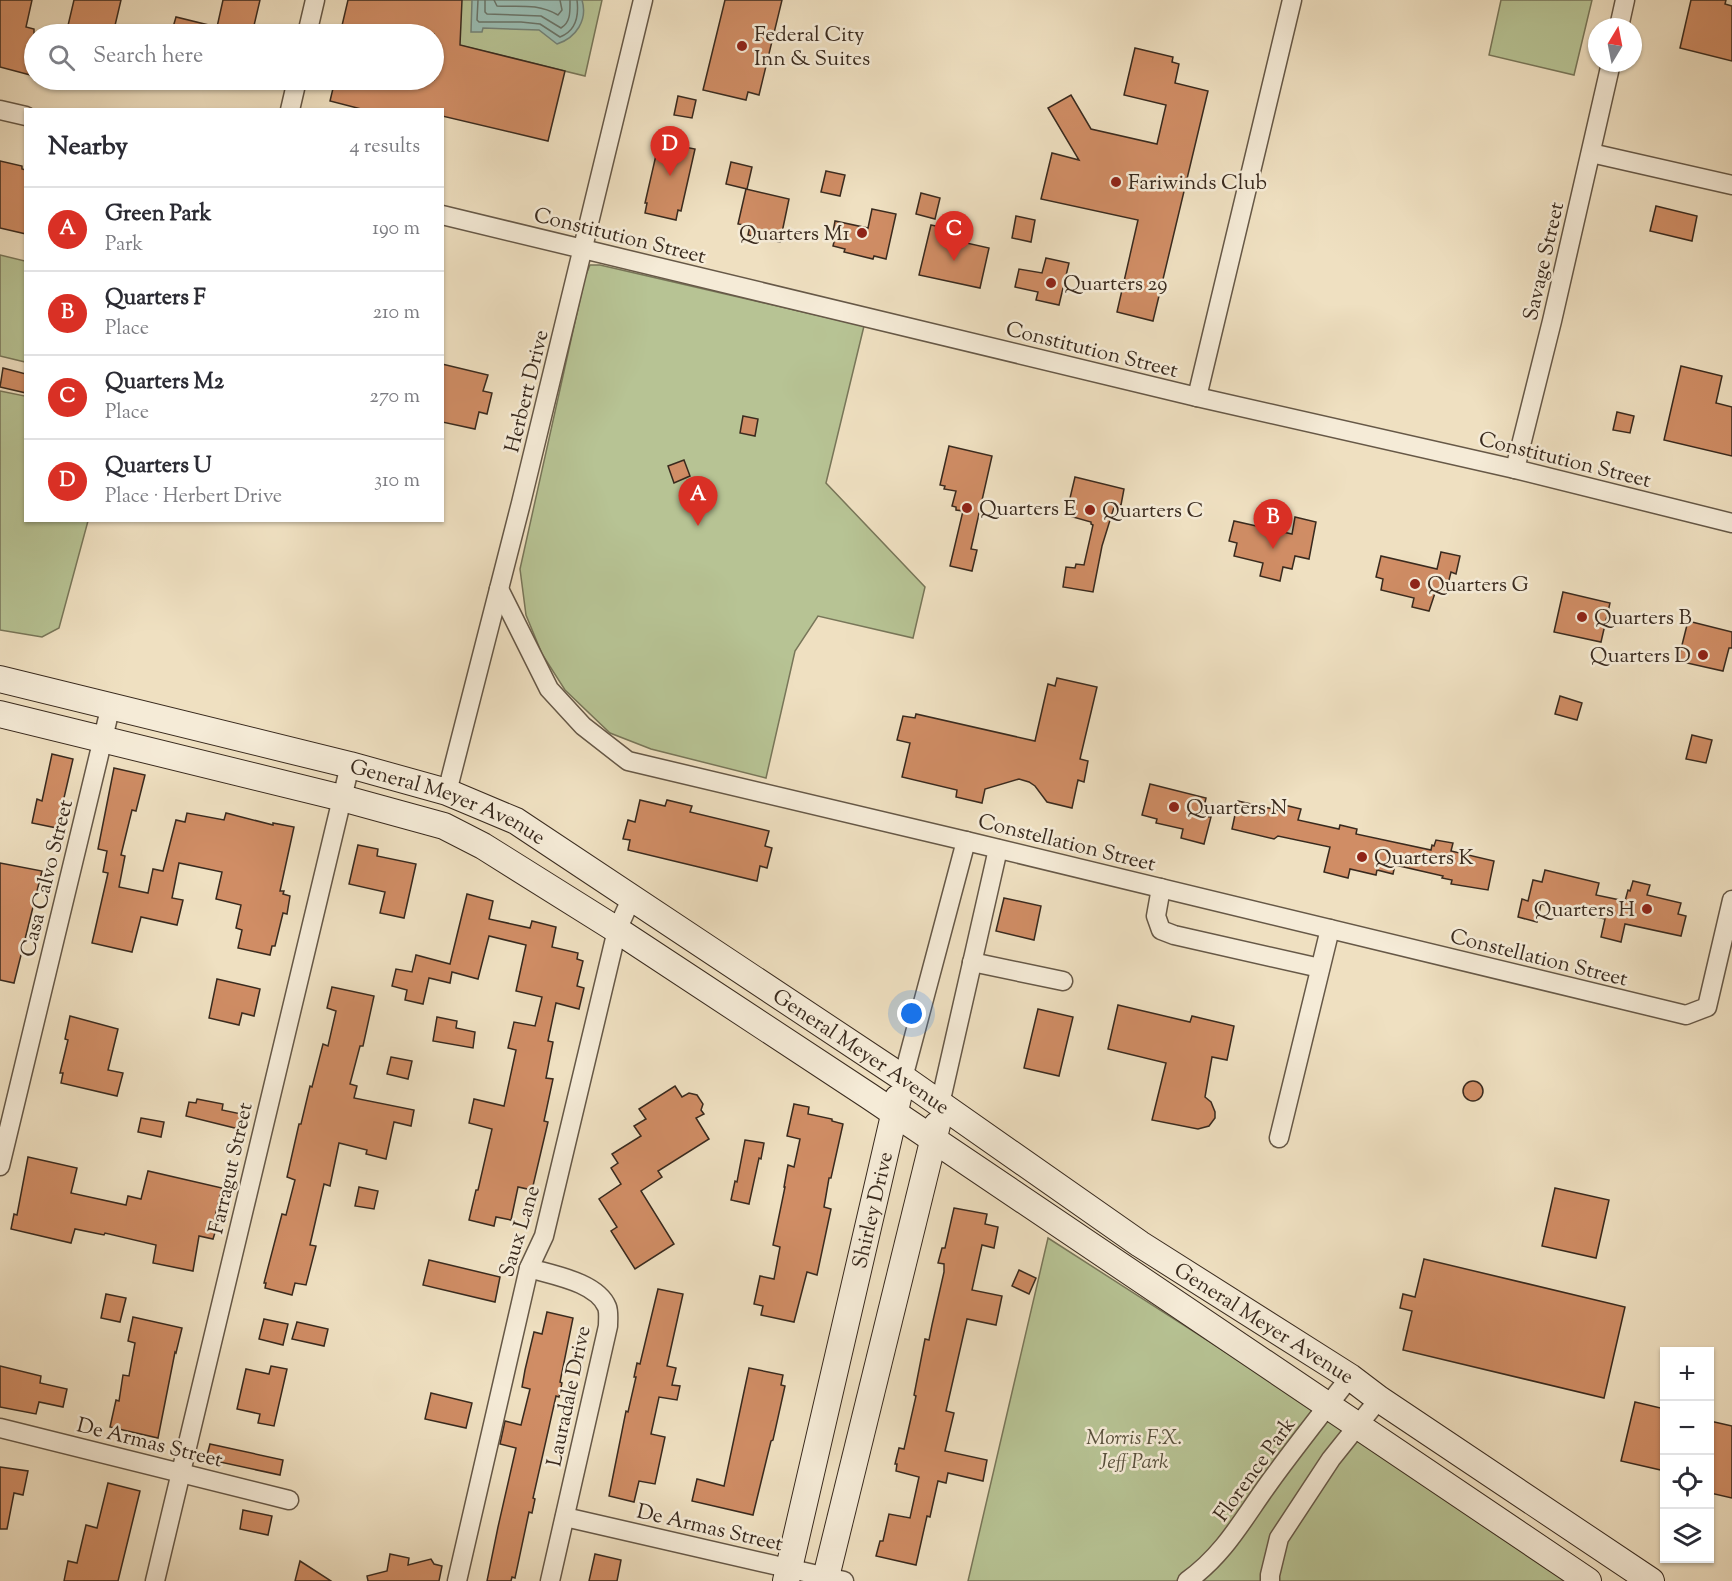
<!DOCTYPE html>
<html lang="en">
<head>
<meta charset="utf-8">
<style>
	:root { --surface:#fff; --page:#f7f7f7; --text:#2b2b33; --muted:#7c7c81; --line:#e1e1e2; --accent:#d93025 }
	body { margin:0; font-family:"Sorts Mill Goudy",serif; background:var(--page); color:var(--text) }
	.controls { position:absolute; right:18px; bottom:18px; display:grid; overflow:hidden; border-radius:0px; box-shadow:0 2px 4px #0004 }
	.controls button { width:54px; height:54px; display:grid; place-items:center; padding:0; border:0; border-bottom:2px solid var(--line); background:var(--surface); color:var(--text); font:30px sans-serif }
	.compass { position:absolute; left:1588px; top:18px; width:54px; height:54px; border-radius:50%; background:var(--surface); box-shadow:0 2px 4px #0004; rotate:10deg }
	.you { position:absolute; left:912px; top:1014px; width:21px; height:21px; margin:-15px; border:4px solid #fff; border-radius:50%; background:#1a73e8; box-shadow:0 0 0 9px #1a73e833 }
	.badge { display:grid; place-items:center; width:39px; height:39px; border-radius:50%; background:var(--accent); color:#fff; font-size:20px; font-weight:700 }
	.pin { position:absolute; translate:-50% -50px; filter:drop-shadow(0 2px 3px #0008) }
	.pin::after { content:''; position:absolute; top:32px; width:21px; height:18px; background:inherit; clip-path:polygon(0 0,100% 0,50% 100%) }
	.list { margin:0; padding:0; list-style:none }
	h2 { display:flex; justify-content:space-between; align-items:center; height:78px; margin:0; padding:0 24px; font-size:26px }
	h2 small { font-size:20px; font-weight:400; color:var(--muted) }
	.list li { display:grid; grid-template-columns:39px 1fr auto; gap:18px; align-items:center; box-sizing:border-box; height:84px; padding:0 24px; border-top:2px solid var(--line) }
	.list b { display:block; font-size:22px; white-space:nowrap }
	.list p { margin:0; font-size:20px; white-space:nowrap; color:var(--muted) }
	.list em { font-size:20px; font-style:normal; color:var(--muted) }
	.icon { flex:none; width:33px; height:33px; fill:none; stroke:currentColor; stroke-width:2; stroke-linecap:round; stroke-linejoin:round }
	.map { position:relative; flex:none; width:1732px; height:1581px; overflow:hidden }
	.search { position:absolute; background:var(--surface); box-shadow:0 2px 4px #0004; left:24px; top:24px; width:420px; height:66px; display:flex; align-items:center; gap:15px; box-sizing:border-box; padding:0 21px; border-radius:33px; color:var(--muted); font-size:22px }
	.panel { position:absolute; background:var(--surface); box-shadow:0 2px 4px #0004; left:24px; top:108px; width:420px; height:414px; border-radius:0px }
	.map>svg:first-child { display:block }
	.green { fill:#b7c394; stroke:#787659; stroke-width:1.5 }
	.water { fill:#9abdb3; stroke:#738277; stroke-width:1.5 }
	.lines { fill:none; stroke-linecap:round; stroke-linejoin:round }
	.shore { stroke:#6a7468; stroke-width:1.5 }
	.building { fill:#d08d65; stroke:#392a1e; stroke-width:1.5 }
	.street-casing { stroke:#665847; stroke-width:21 }
	.secondary-casing { stroke:#392a1e; stroke-width:28 }
	.street { stroke:#f5ebd7; stroke-width:18 }
	.secondary { stroke:#f5ebd7; stroke-width:26 }
	.poi-dot { fill:#8f2418; stroke:#f5ebd7; stroke-width:2 }
	.labels { text-anchor:middle; stroke-width:5; stroke-linejoin:round; paint-order:stroke }
	.poi-label { font-size:21px; fill:#392a1e; stroke:#f5ebd7; text-anchor:start }
	.street-label { font-size:21px; fill:#392a1e; stroke:#f5ebd7 }
	.park-label { font-size:21px; font-style:italic; fill:#58503c; stroke:#f5ebd7 }
</style>
</head>
<body>
<div class="map">
<svg width="1732" height="1581" viewBox="0 0 1732 1581">
	<rect width="100%" height="100%" fill="#efe0c1"/>
	<filter id="stains"><feTurbulence type="fractalNoise" baseFrequency=".00333" numOctaves="4"/><feColorMatrix values="0 0 0 0 .2 0 0 0 0 .09 0 0 0 0 .02 0 0 0 .5 -.17"/></filter>
	<radialGradient id="worn" r=".72"><stop offset=".6" stop-color="#630" stop-opacity="0"/><stop offset="1" stop-color="#630" stop-opacity=".3"/></radialGradient>
	<!-- green -->
	<g class="green">
		<polygon points="462,0 602,0 585,76 434,39 434,34 424,34 425,29"/>
		<polygon points="1501,0 1592,0 1574,75 1489,55"/>
		<polygon points="0,255 25,261 25,362 0,356"/>
		<polygon points="590,265 600,265 864,326 826,483 925,587 913,638 818,616 795,651 766,778 651,749 610,733 565,690 542,654 526,615 520,569 585,277"/>
		<polygon points="0,391 25,396 26,520 88,521 59,628 42,637 0,630"/>
		<polygon points="1048,1238 1582,1581 968,1581"/>
	</g>
	<!-- water -->
	<path class="water" d="M472,0H582C588,20 576,38 557,44L539,30L483,28L482,32H471Z"/>
	<g class="lines">
		<!-- shore -->
		<g class="shore">
			<path d="M478,0L477,20L479,22H521L540,24L560,37C576,31 579,16 577,0"/>
			<path d="M485,0V12L487,14L541,16L561,28C571,22 570,11 570,0"/>
			<path d="M494,0L497,6C519,7 537,3 558,15L562,10L560,0"/>
		</g>
	</g>
	<!-- building -->
	<g class="building">
		<polygon points="0,0 32,0 26,27 34,29 34,76 0,67"/>
		<polygon points="74,0 121,0 113,34 66,34"/>
		<polygon points="223,0 260,0 252,34 171,34 176,17 217,27"/>
		<polygon points="348,0 462,0 460,45 565,71 548,141 442,116 442,110 365,110 330,101 335,80 434,80 434,34 340,34"/>
		<polygon points="725,0 782,0 759,95 748,92 746,100 703,90"/>
		<polygon points="1691,0 1726,0 1725,4 1732,6 1732,61 1680,48"/>
		<polygon points="1135,48 1173,57 1172,62 1179,64 1175,83 1208,91 1153,321 1117,312 1138,220 1041,199 1052,153 1079,160 1048,108 1071,95 1091,129 1157,144 1166,105 1124,95"/>
		<polygon points="678,96 696,100 692,118 674,115"/>
		<polygon points="659,142 695,149 681,211 678,210 676,220 645,213 647,203 645,203"/>
		<polygon points="0,161 22,166 22,169 26,170 26,234 0,228"/>
		<polygon points="731,162 752,167 747,189 726,184"/>
		<polygon points="826,171 845,175 840,196 821,192"/>
		<polygon points="746,189 789,199 780,242 748,235 750,226 738,224"/>
		<polygon points="921,193 940,198 935,219 916,214"/>
		<polygon points="1656,206 1697,216 1692,241 1650,231"/>
		<polygon points="872,209 896,214 886,259 874,256 873,259 844,252 845,249 833,246 835,238 832,238 835,221 868,228"/>
		<polygon points="1016,216 1035,220 1031,242 1012,238"/>
		<polygon points="931,225 964,232 962,242 989,248 980,288 919,275"/>
		<polygon points="1046,258 1069,263 1059,305 1036,300 1038,292 1015,287 1019,269 1042,273"/>
		<polygon points="442,364 488,375 483,391 492,393 487,414 479,412 475,429 442,422"/>
		<polygon points="1681,366 1722,376 1716,403 1732,407 1732,456 1664,440"/>
		<polygon points="3,368 26,374 26,393 0,387"/>
		<polygon points="1617,412 1634,416 1630,433 1613,430"/>
		<polygon points="743,416 758,419 755,436 740,433"/>
		<polygon points="949,446 992,456 971,549 977,550 972,571 950,566 963,511 956,510 956,507 952,506 956,491 944,489 945,486 940,485"/>
		<polygon points="684,460 690,476 674,483 668,466"/>
		<polygon points="1075,477 1124,489 1121,505 1115,504 1102,546 1093,592 1063,587 1066,567 1075,568 1076,564 1084,565 1093,525 1091,524 1091,522 1066,515"/>
		<polygon points="1295,517 1316,522 1309,559 1295,556 1292,569 1283,567 1280,581 1260,576 1263,563 1234,556 1237,543 1229,541 1234,521 1292,534"/>
		<polygon points="1441,552 1460,556 1456,574 1451,572 1446,592 1436,590 1429,611 1412,607 1414,598 1381,590 1383,579 1376,577 1381,556 1437,569"/>
		<polygon points="1563,592 1610,603 1601,642 1554,632"/>
		<polygon points="1688,621 1732,632 1732,648 1729,648 1723,671 1678,661"/>
		<polygon points="1057,678 1097,687 1080,759 1088,761 1084,782 1078,780 1072,808 1047,802 1035,786 1029,782 1019,779 985,789 982,803 956,797 957,790 902,777 910,743 897,740 903,716 915,718 916,714 1035,741 1048,684 1055,686"/>
		<polygon points="1560,696 1582,703 1577,720 1555,714"/>
		<polygon points="1692,735 1712,740 1706,763 1686,759"/>
		<polygon points="52,754 73,759 57,828 32,823 37,799 42,801"/>
		<polygon points="114,768 145,775 136,811 132,810 121,855 125,856 119,887 148,893 153,869 163,871 176,820 185,822 187,813 224,820 226,813 273,825 273,823 294,827 280,891 284,891 283,894 290,896 287,914 283,913 275,946 272,946 270,955 238,948 242,930 236,928 241,905 216,899 222,872 179,863 172,898 183,900 177,925 141,917 132,952 92,943 108,873 103,872 107,851 98,849"/>
		<polygon points="1150,784 1206,798 1202,816 1211,817 1204,844 1181,838 1183,829 1156,823 1157,819 1142,815"/>
		<polygon points="640,800 665,806 667,800 692,806 690,812 769,831 765,846 772,848 767,868 760,866 757,881 628,850 630,840 623,839 628,820 635,822"/>
		<polygon points="1238,801 1282,811 1284,805 1301,809 1298,820 1339,829 1340,825 1357,829 1356,834 1431,850 1432,845 1434,846 1436,840 1453,843 1451,851 1494,861 1488,890 1451,884 1452,880 1442,878 1443,876 1395,865 1393,874 1377,870 1376,875 1350,869 1348,878 1324,872 1330,847 1278,836 1274,839 1232,829"/>
		<polygon points="358,845 378,849 377,856 416,864 404,918 380,913 385,892 349,884"/>
		<polygon points="0,863 42,871 14,983 0,980"/>
		<polygon points="1545,870 1599,883 1596,895 1625,901 1628,890 1630,891 1633,881 1650,885 1647,895 1681,903 1678,914 1686,916 1681,936 1625,924 1621,942 1601,937 1605,919 1541,904 1537,922 1518,917 1522,899 1528,901 1533,880 1542,882"/>
		<polygon points="467,894 493,901 489,919 530,928 532,921 556,927 552,947 578,953 577,959 583,961 577,986 584,988 579,1009 556,1003 548,1041 553,1042 546,1078 553,1079 544,1121 548,1122 532,1190 518,1187 511,1220 496,1217 494,1226 469,1220 476,1190 478,1190 492,1129 469,1123 474,1099 504,1106 516,1050 508,1048 514,1022 535,1026 542,997 516,991 526,945 489,936 478,979 452,972 450,983 429,978 423,1004 405,1000 407,990 392,986 396,969 412,972 416,955 450,964"/>
		<polygon points="1004,898 1041,906 1034,940 996,931"/>
		<polygon points="217,979 260,989 254,1016 242,1013 239,1025 209,1018"/>
		<polygon points="332,987 374,996 363,1046 360,1046 350,1084 357,1086 354,1098 414,1110 411,1126 394,1122 386,1159 366,1154 367,1150 339,1143 330,1186 324,1184 310,1245 316,1246 306,1285 295,1283 292,1295 265,1288 266,1283 264,1283 282,1214 286,1215 295,1180 287,1177 299,1124 301,1124 310,1086 312,1087 323,1044 328,1046 336,1011 327,1008"/>
		<polygon points="1118,1005 1190,1022 1192,1016 1234,1026 1227,1060 1212,1057 1205,1097 1211,1102 1215,1112 1215,1118 1209,1126 1198,1129 1152,1120 1166,1063 1108,1049"/>
		<polygon points="1038,1009 1073,1017 1059,1076 1024,1068"/>
		<polygon points="70,1016 118,1029 108,1070 123,1073 117,1096 61,1083 63,1073 60,1073 68,1040 65,1039"/>
		<polygon points="437,1017 457,1021 456,1028 475,1032 473,1048 433,1041"/>
		<polygon points="391,1057 412,1061 408,1079 387,1074"/>
		<circle cx="1473" cy="1091" r="10"/>
		<polygon points="675,1086 682,1097 689,1093 697,1095 703,1104 701,1110 704,1114 696,1118 709,1139 658,1171 662,1177 641,1191 674,1244 635,1269 611,1231 617,1227 599,1199 621,1184 611,1168 618,1163 612,1154 641,1136 634,1126 646,1119 639,1109"/>
		<polygon points="197,1099 223,1104 222,1110 246,1115 243,1130 186,1116 189,1102 196,1103"/>
		<polygon points="794,1104 809,1107 808,1114 832,1119 832,1121 843,1124 831,1178 829,1178 824,1207 831,1209 817,1275 807,1272 794,1322 761,1315 763,1306 754,1304 760,1276 774,1279 780,1247 773,1245 785,1187 784,1187 788,1165 794,1167 800,1139 787,1136"/>
		<polygon points="141,1118 164,1122 161,1137 138,1132"/>
		<polygon points="745,1140 764,1143 761,1159 759,1158 749,1204 731,1200 735,1181 737,1182"/>
		<polygon points="28,1157 77,1168 71,1193 126,1205 128,1196 141,1199 148,1171 222,1188 213,1225 217,1226 213,1239 199,1236 193,1271 153,1263 156,1245 105,1233 104,1235 75,1229 71,1243 11,1229 14,1214 17,1215"/>
		<polygon points="359,1187 378,1191 374,1209 355,1206"/>
		<polygon points="1555,1188 1609,1200 1596,1258 1542,1246"/>
		<polygon points="954,1208 987,1214 985,1224 998,1227 994,1248 982,1245 972,1290 1002,1296 996,1325 967,1319 946,1411 954,1413 945,1451 987,1460 983,1481 948,1473 946,1483 938,1481 930,1517 927,1516 916,1565 876,1556 880,1541 883,1541 889,1514 910,1518 919,1477 896,1471 897,1464 895,1464 899,1448 904,1449 916,1396 914,1395 925,1339 929,1340 932,1325 944,1272 944,1264 938,1263 942,1248 945,1248"/>
		<polygon points="1424,1259 1625,1307 1604,1398 1403,1350 1412,1311 1400,1308 1403,1294 1415,1297"/>
		<polygon points="429,1260 500,1277 495,1302 423,1285"/>
		<polygon points="1019,1270 1036,1278 1029,1294 1012,1286"/>
		<polygon points="658,1289 683,1294 667,1366 676,1368 672,1385 680,1386 677,1400 659,1397 651,1434 665,1437 655,1484 639,1481 634,1502 609,1496 626,1411 628,1412 636,1377 634,1377 637,1363 640,1364"/>
		<polygon points="106,1294 126,1298 120,1322 101,1318"/>
		<polygon points="547,1312 573,1318 560,1382 562,1383 559,1397 556,1396 533,1498 535,1499 532,1513 529,1512 515,1578 512,1577 511,1581 487,1581 498,1527 516,1448 500,1444 505,1421 521,1425 530,1389 522,1387 525,1370 534,1332 542,1334"/>
		<polygon points="133,1317 182,1328 176,1353 175,1352 158,1438 110,1427 116,1400 119,1401 123,1375 129,1376 135,1343 128,1341"/>
		<polygon points="264,1319 288,1324 283,1345 259,1339"/>
		<polygon points="297,1322 328,1329 324,1346 292,1339"/>
		<polygon points="0,1366 41,1376 40,1383 67,1389 63,1407 39,1402 36,1414 0,1407"/>
		<polygon points="271,1366 287,1369 274,1426 258,1423 260,1414 237,1409 246,1369 269,1374"/>
		<polygon points="749,1368 783,1375 781,1385 785,1386 773,1440 771,1441 753,1515 692,1501 697,1479 724,1486"/>
		<polygon points="431,1393 472,1403 466,1428 425,1419"/>
		<polygon points="1635,1402 1665,1409 1665,1471 1621,1461"/>
		<polygon points="1710,1421 1732,1426 1732,1498 1710,1493"/>
		<polygon points="210,1444 283,1460 280,1475 206,1459"/>
		<polygon points="0,1467 28,1471 23,1495 14,1493 7,1529 0,1529"/>
		<polygon points="108,1483 140,1491 118,1581 64,1581 68,1561 77,1563 86,1525 97,1528"/>
		<polygon points="243,1510 272,1516 268,1535 240,1529"/>
		<polygon points="390,1554 409,1558 408,1565 431,1559 434,1564 442,1566 439,1581 368,1581 367,1576 387,1571"/>
		<polygon points="595,1554 621,1560 617,1581 589,1581"/>
		<polygon points="300,1561 331,1581 295,1581"/>
	</g>
	<g class="lines">
		<!-- street casing -->
		<g class="street-casing">
			<g id="street">
				<polyline points="1619,27 1625,0"/>
				<polyline points="307,34 315,0"/>
				<polyline points="0,110 26,116"/>
				<polyline points="290,110 297,80"/>
				<polyline points="1591,153 1732,185"/>
				<polyline points="442,215 1197,397 1515,469 1732,523"/>
				<polyline points="1197,397 1292,0"/>
				<polyline points="1515,469 1552,321 1611,63"/>
				<polyline points="499,589 549,689 583,726 628,761 966,841 1686,1015 1707,1007 1732,900"/>
				<polyline points="447,792 521,503 643,0"/>
				<polyline points="1161,888 1156,916 1161,930 1174,935 1320,968"/>
				<polyline points="972,962 1063,981"/>
				<polyline points="903,1078 966,841"/>
				<polyline points="940,1104 998,849"/>
				<polyline points="1279,1138 1330,929"/>
				<polyline points="0,1166 111,705"/>
				<path d="M529,1268C552,1275 597,1282 607,1307C609,1312 608,1320 608,1326L550,1581"/>
				<polyline points="0,1428 289,1500"/>
				<polyline points="565,1517 844,1581"/>
				<polyline points="155,1581 350,765"/>
				<polyline points="457,1581 529,1268 544,1236 617,930 632,897"/>
				<path d="M1187,1581C1224,1555 1243,1519 1269,1483C1295,1447 1323,1412 1350,1377"/>
				<polyline points="1270,1581 1270,1575 1279,1538 1331,1459 1379,1399"/>
			</g>
		</g>
		<!-- secondary casing -->
		<g class="secondary-casing">
			<g id="secondary">
				<path id="s1" d="M0,679L350,765L447,792L516,821L903,1078L1140,1244L1350,1377L1379,1399L1651,1581"/>
				<polyline points="0,714 342,798 444,826 483,846 617,930 869,1096 1588,1581"/>
				<path id="s2" d="M786,1581L898,1098"/>
				<polyline points="825,1581 937,1125"/>
			</g>
		</g>
		<!-- street -->
		<use href="#street" class="street"/>
		<!-- secondary -->
		<use href="#secondary" class="secondary"/>
	</g>
	<!-- markers -->
	<g class="poi-dot">
		<circle cx="742" cy="46" r="6"/>
		<circle cx="1116" cy="182" r="6"/>
		<circle cx="862" cy="233" r="6"/>
		<circle cx="1051" cy="283" r="6"/>
		<circle cx="967" cy="508" r="6"/>
		<circle cx="1090" cy="510" r="6"/>
		<circle cx="1415" cy="584" r="6"/>
		<circle cx="1582" cy="617" r="6"/>
		<circle cx="1703" cy="655" r="6"/>
		<circle cx="1174" cy="807" r="6"/>
		<circle cx="1362" cy="857" r="6"/>
		<circle cx="1647" cy="909" r="6"/>
	</g>
	<g class="labels">
		<!-- poi labels -->
		<g class="poi-label">
			<text x="754" y="41">Federal City<tspan x="754" dy="24">Inn &amp; Suites</tspan></text>
			<text x="1128" y="189">Fariwinds Club</text>
			<text x="850" y="240" text-anchor="end">Quarters M1</text>
			<text x="1063" y="290">Quarters 29</text>
			<text x="979" y="515">Quarters E</text>
			<text x="1102" y="517">Quarters C</text>
			<text x="1427" y="591">Quarters G</text>
			<text x="1594" y="624">Quarters B</text>
			<text x="1691" y="662" text-anchor="end">Quarters D</text>
			<text x="1186" y="814">Quarters N</text>
			<text x="1374" y="864">Quarters K</text>
			<text x="1635" y="916" text-anchor="end">Quarters H</text>
		</g>
		<!-- street labels -->
		<g class="street-label">
			<text transform="translate(620 235) rotate(14)" y="7">Constitution Street</text>
			<text transform="translate(1543 261) rotate(-77)" y="7">Savage Street</text>
			<text transform="translate(1092 349) rotate(14)" y="7">Constitution Street</text>
			<text transform="translate(526 391) rotate(-76)" y="7">Herbert Drive</text>
			<text transform="translate(1565 459) rotate(14)" y="7">Constitution Street</text>
			<text dy="7" stroke="none"><textPath href="#s1" startOffset="465">General Meyer Avenue</textPath></text>
			<text transform="translate(1067 842) rotate(14)" y="7">Constellation Street</text>
			<text transform="translate(46 878) rotate(-76)" y="7">Casa Calvo Street</text>
			<text transform="translate(1539 957) rotate(14)" y="7">Constellation Street</text>
			<text dy="7" stroke="none"><textPath href="#s1" startOffset="951">General Meyer Avenue</textPath></text>
			<text transform="translate(230 1168) rotate(-77)" y="7">Farragut Street</text>
			<text dy="7" stroke="none"><textPath href="#s2" startOffset="381">Shirley Drive</textPath></text>
			<text transform="translate(519 1231) rotate(-73)" y="7">Saux Lane</text>
			<text dy="7" stroke="none"><textPath href="#s1" startOffset="1437">General Meyer Avenue</textPath></text>
			<text transform="translate(568 1396) rotate(-78)" y="7">Lauradale Drive</text>
			<text transform="translate(150 1442) rotate(14)" y="7">De Armas Street</text>
			<text transform="translate(1254 1469) rotate(-54)" y="7">Florence Park</text>
			<text transform="translate(710 1527) rotate(13)" y="7">De Armas Street</text>
		</g>
		<!-- park labels -->
		<g class="park-label">
			<text x="1134" y="1444">Morris F.X.<tspan x="1134" dy="24">Jeff Park</tspan></text>
		</g>
	</g>
	<rect width="100%" height="100%" filter="url(#stains)"/>
	<rect width="100%" height="100%" fill="url(#worn)"/>
</svg>
<div class="controls">
<button>+</button>
<button>−</button>
<button><svg class="icon" aria-label="locate" viewBox="0 0 24 24"><circle cx="12" cy="12" r="6"/><path d="M12 2v4M12 18v4M2 12h4M18 12h4"/></svg></button>
<button><svg class="icon" aria-label="layers" viewBox="0 0 24 24"><path d="M12 4l9 5-9 5-9-5zM3 14l9 5 9-5"/></svg></button>
</div>
<svg class="compass" viewBox="-18 -18 36 36"><path d="M0-13l5 13h-10z" fill="#e53935"/><path d="M0 13l5-13h-10z" fill="#7c7c81"/></svg>
<div class="you"></div>
<div class="pin badge" style="left:698px;top:526px">A</div>
<div class="pin badge" style="left:1273px;top:549px">B</div>
<div class="pin badge" style="left:954px;top:261px">C</div>
<div class="pin badge" style="left:670px;top:176px">D</div>
<div class="search"><svg class="icon" aria-label="search" viewBox="0 0 24 24"><circle cx="10" cy="10" r="6"/><path d="M15 15l6 6"/></svg>Search here</div>
<section class="panel">
<h2>Nearby<small>4 results</small></h2>
<ul class="list">
<li><span class="badge">A</span><div><b>Green Park</b><p>Park</p></div><em>190 m</em></li>
<li><span class="badge">B</span><div><b>Quarters F</b><p>Place</p></div><em>210 m</em></li>
<li><span class="badge">C</span><div><b>Quarters M2</b><p>Place</p></div><em>270 m</em></li>
<li><span class="badge">D</span><div><b>Quarters U</b><p>Place · Herbert Drive</p></div><em>310 m</em></li>
</ul>
</section>
</div>
</body>
</html>
